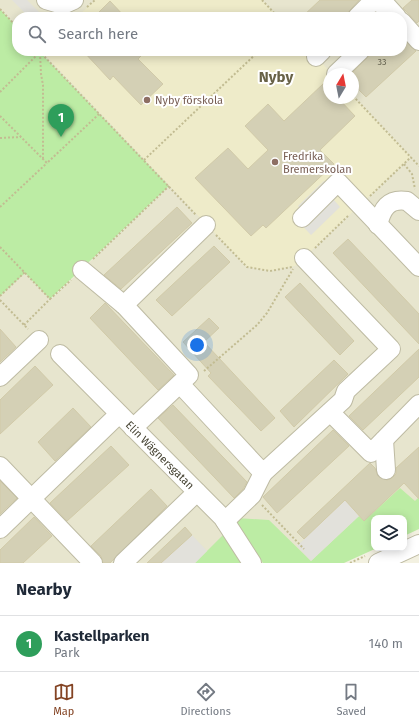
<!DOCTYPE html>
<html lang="en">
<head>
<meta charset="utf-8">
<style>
	:root { --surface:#fff; --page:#f6f6f7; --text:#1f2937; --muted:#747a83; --line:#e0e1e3; --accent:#844424 }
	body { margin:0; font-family:"Fira Sans",sans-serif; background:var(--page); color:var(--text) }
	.controls { position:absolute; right:12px; bottom:12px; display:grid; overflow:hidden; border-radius:8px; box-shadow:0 2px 10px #0003 }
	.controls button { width:36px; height:36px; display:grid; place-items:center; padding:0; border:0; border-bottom:1px solid var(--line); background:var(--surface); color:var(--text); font:20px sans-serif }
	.compass { position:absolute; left:323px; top:68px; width:36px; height:36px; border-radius:50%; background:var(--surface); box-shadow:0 2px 10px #0003; rotate:10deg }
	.you { position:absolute; left:197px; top:345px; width:14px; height:14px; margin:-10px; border:3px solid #fff; border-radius:50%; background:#1a73e8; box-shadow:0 0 0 6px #1a73e833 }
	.badge { display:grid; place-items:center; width:26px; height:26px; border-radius:50%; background:var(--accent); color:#fff; font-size:13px; font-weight:700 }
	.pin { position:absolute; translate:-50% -33px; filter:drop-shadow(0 1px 2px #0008) }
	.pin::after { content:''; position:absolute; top:21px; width:14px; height:12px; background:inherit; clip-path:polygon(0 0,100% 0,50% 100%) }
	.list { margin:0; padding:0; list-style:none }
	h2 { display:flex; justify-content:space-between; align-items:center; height:52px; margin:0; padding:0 16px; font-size:17px }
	h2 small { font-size:13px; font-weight:400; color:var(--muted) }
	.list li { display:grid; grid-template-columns:26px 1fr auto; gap:12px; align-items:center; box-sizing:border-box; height:56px; padding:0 16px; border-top:1px solid var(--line) }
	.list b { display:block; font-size:15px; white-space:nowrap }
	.list p { margin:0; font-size:13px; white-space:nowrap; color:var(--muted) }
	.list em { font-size:13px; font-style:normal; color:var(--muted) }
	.icon { flex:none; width:22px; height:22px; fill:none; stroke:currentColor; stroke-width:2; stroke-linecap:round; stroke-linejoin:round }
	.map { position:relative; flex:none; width:419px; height:563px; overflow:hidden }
	.search { position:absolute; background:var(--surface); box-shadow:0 2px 10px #0003; left:12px; right:12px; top:12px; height:44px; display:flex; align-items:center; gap:10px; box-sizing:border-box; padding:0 14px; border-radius:16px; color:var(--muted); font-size:15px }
	.sheet { height:108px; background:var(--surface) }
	nav { display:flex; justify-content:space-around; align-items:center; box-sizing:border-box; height:56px; border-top:1px solid var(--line); background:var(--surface); font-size:11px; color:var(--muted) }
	nav a { display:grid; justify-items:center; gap:2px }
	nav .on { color:var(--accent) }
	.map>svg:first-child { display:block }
	.residential { fill:#e7e5ce; fill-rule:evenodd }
	.education { fill:#eeebc9 }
	.green { fill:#bceca4 }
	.parking { fill:#e2e1db }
	.building { fill:#d4d0b5; stroke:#d1caa8 }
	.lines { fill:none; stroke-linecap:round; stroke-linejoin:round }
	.minor-casing { stroke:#bebba3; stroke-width:20 }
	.path { stroke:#c2bc92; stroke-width:2; stroke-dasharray:2 2; stroke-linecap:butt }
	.minor { stroke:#fff; stroke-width:18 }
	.education-dot { fill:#8d6e63; stroke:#fff; stroke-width:1.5 }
	.labels { text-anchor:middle; stroke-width:4; stroke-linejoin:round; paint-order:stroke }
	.number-label { font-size:9px; fill:#686552 }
	.education-label { font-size:11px; fill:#785e54; stroke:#fff; text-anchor:start }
	.street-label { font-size:11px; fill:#444131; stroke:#fff }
	.district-label { font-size:15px; font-weight:bold; fill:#686247; stroke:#fff }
</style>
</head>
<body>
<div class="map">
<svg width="419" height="563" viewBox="0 0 419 563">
	<rect width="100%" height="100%" fill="#f3f1e1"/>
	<!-- residential -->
	<path class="residential" d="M0,0H419V525L404,518H374L334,563H0V296L25,272L51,299L169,186L39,51H402V17H17V27L0,9ZM329,74H353V98H329Z"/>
	<!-- education -->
	<g class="education">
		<polygon points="95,0 262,0 278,17 77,17"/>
		<polygon points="41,51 311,51 332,74 329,74 329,98 353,98 353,96 411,157 295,266 270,271 247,267"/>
	</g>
	<!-- green -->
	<g class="green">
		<polygon points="0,9 17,27 17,51 39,51 169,186 50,299 25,273 0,296"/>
		<polygon points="400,488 415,501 419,497 419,529 404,536 404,518 374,518 374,548 377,548 344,563 263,563 236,525 236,518 269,520 311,561 359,516 364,521"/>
		<polygon points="224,534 246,563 195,563"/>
	</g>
	<!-- parking -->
	<g class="parking">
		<polygon points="12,0 27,0 43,16 29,17"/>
		<polygon points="324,181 338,196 334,200 340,207 311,235 295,218 303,211 298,206"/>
		<polygon points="377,470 389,482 356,513 359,516 311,561 297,546"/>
		<polygon points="192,535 207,551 195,563 161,563"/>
	</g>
	<!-- building -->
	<g class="building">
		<polygon points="320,0 359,0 344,17 302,17"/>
		<polygon points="412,0 419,0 419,21 417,23 403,8"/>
		<polygon points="110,1 125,17 94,17"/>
		<polygon points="402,38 416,51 366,97 353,84 353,72 374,51 402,51"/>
		<polygon points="83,51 146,51 138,59 163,84 141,105 113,76 110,80"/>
		<polygon points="324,83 329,89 329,98 338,98 355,116 320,150 334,164 266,228 263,225 251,236 195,178 228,148 248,169 268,150 245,126 268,104 284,121"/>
		<polygon points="177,207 192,223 121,289 104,275"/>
		<polygon points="348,239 419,314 419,344 333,253"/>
		<polygon points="214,246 230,262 172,316 156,300"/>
		<polygon points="300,283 354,341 340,355 285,297"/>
		<polygon points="105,303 174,375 158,390 90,318"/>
		<polygon points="209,318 219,328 204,342 275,418 261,431 208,376 211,373 183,342"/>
		<polygon points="0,329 16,347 0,362"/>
		<polygon points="419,349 419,377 363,430 349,416"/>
		<polygon points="334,360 348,374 294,427 280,411"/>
		<polygon points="35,366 53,385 0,434 0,400"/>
		<polygon points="173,405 247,482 243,489 234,498 158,418"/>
		<polygon points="73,408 91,427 55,461 38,442"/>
		<polygon points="333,430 349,446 277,513 263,497"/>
		<polygon points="111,446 129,465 67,521 50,503"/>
		<polygon points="419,447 419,499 404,483 364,521 345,500 304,539 297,532 370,463 375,468 378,476 387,480 392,478 396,474 396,468"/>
		<polygon points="0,481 17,498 0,514"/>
		<polygon points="151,489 167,506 110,563 103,563 101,556 91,546"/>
		<polygon points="34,517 52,536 23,563 0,563 0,550"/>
		<polygon points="185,527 192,535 161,563 147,563"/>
	</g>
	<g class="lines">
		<!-- minor casing -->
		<g class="minor-casing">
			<g id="minor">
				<polyline points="46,0 63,5 74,0"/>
				<polyline points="357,17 373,1 387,6 397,17"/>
				<polyline points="402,22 419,41"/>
				<polyline points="316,57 322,51"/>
				<polyline points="336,74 360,51"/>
				<polyline points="302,218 338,182 419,267"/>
				<path d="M378,225C382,209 388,198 407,201L419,211"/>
				<polyline points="82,270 124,305 189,375 133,428"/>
				<polyline points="124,305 206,225"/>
				<polyline points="60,354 223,518 252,563"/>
				<polyline points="0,377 39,340"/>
				<polyline points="180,384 263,473 343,400 346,391 391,349 304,258"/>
				<polyline points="330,412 371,453 419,404"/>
				<polyline points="384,440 386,470"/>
				<polyline points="0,466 93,563"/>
				<polyline points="225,521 252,495 263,473"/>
				<polyline points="0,529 119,414"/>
				<polyline points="123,563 197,492"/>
				<polyline points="378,563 419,544"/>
			</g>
		</g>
		<!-- path -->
		<g class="path">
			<polyline points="262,0 278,17"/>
			<polyline points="87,7 95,0"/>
			<polyline points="0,9 17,27"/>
			<polyline points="39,51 196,215"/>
			<polyline points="40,53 41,74 43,85 43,160"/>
			<polyline points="0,92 40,52"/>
			<polyline points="353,96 419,166"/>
			<polyline points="0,116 47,163 99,114"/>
			<polyline points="0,138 21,137"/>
			<polyline points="144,160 259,51"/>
			<polyline points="404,164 412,174 415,189"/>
			<polyline points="370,196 411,157"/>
			<polyline points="0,207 47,163"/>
			<polyline points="216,235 247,267 270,271 292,267"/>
			<polyline points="0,247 50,299 71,280"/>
			<polyline points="315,248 349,215"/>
			<polyline points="93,259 169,186"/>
			<polyline points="0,296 25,272"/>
			<polyline points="0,300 28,329"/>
			<polyline points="24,325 50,299"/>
			<polyline points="204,371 257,325 267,313 293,269"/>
			<polyline points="262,505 304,549"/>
			<polyline points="350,563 365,556"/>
		</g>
		<!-- minor -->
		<use href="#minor" class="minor"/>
	</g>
	<!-- markers -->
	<g class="education-dot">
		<circle cx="147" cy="100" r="4"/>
		<circle cx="275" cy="162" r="4"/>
	</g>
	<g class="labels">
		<!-- number labels -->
		<g class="number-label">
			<text x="382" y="65">33</text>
		</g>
		<!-- education labels -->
		<g class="education-label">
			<text x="155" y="104">Nyby förskola</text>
			<text x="283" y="160">Fredrika<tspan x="283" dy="13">Bremerskolan</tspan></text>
		</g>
		<!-- street labels -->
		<g class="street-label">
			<text transform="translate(160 455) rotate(45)" y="4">Elin Wägnersgatan</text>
		</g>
		<!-- district labels -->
		<g class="district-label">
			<text x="276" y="82">Nyby</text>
		</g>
	</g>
</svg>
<div class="controls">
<button><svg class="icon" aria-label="layers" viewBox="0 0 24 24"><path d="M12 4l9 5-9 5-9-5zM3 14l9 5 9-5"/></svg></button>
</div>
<svg class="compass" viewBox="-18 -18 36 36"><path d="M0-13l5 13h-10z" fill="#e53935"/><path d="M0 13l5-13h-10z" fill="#747a83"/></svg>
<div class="you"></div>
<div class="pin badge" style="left:61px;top:137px;background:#2e9e5b">1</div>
<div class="search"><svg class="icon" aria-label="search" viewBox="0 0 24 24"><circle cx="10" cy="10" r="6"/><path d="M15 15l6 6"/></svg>Search here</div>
</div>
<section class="sheet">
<h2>Nearby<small></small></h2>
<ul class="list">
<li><span class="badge" style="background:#2e9e5b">1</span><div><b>Kastellparken</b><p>Park</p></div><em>140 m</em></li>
</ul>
</section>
<nav>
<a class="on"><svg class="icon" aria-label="map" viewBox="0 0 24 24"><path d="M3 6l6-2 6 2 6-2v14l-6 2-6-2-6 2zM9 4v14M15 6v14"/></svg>Map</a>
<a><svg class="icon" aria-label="directions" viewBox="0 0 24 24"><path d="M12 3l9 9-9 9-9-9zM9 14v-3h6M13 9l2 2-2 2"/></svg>Directions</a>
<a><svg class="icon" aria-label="saved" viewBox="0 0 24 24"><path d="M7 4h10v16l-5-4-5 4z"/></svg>Saved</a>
</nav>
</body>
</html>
